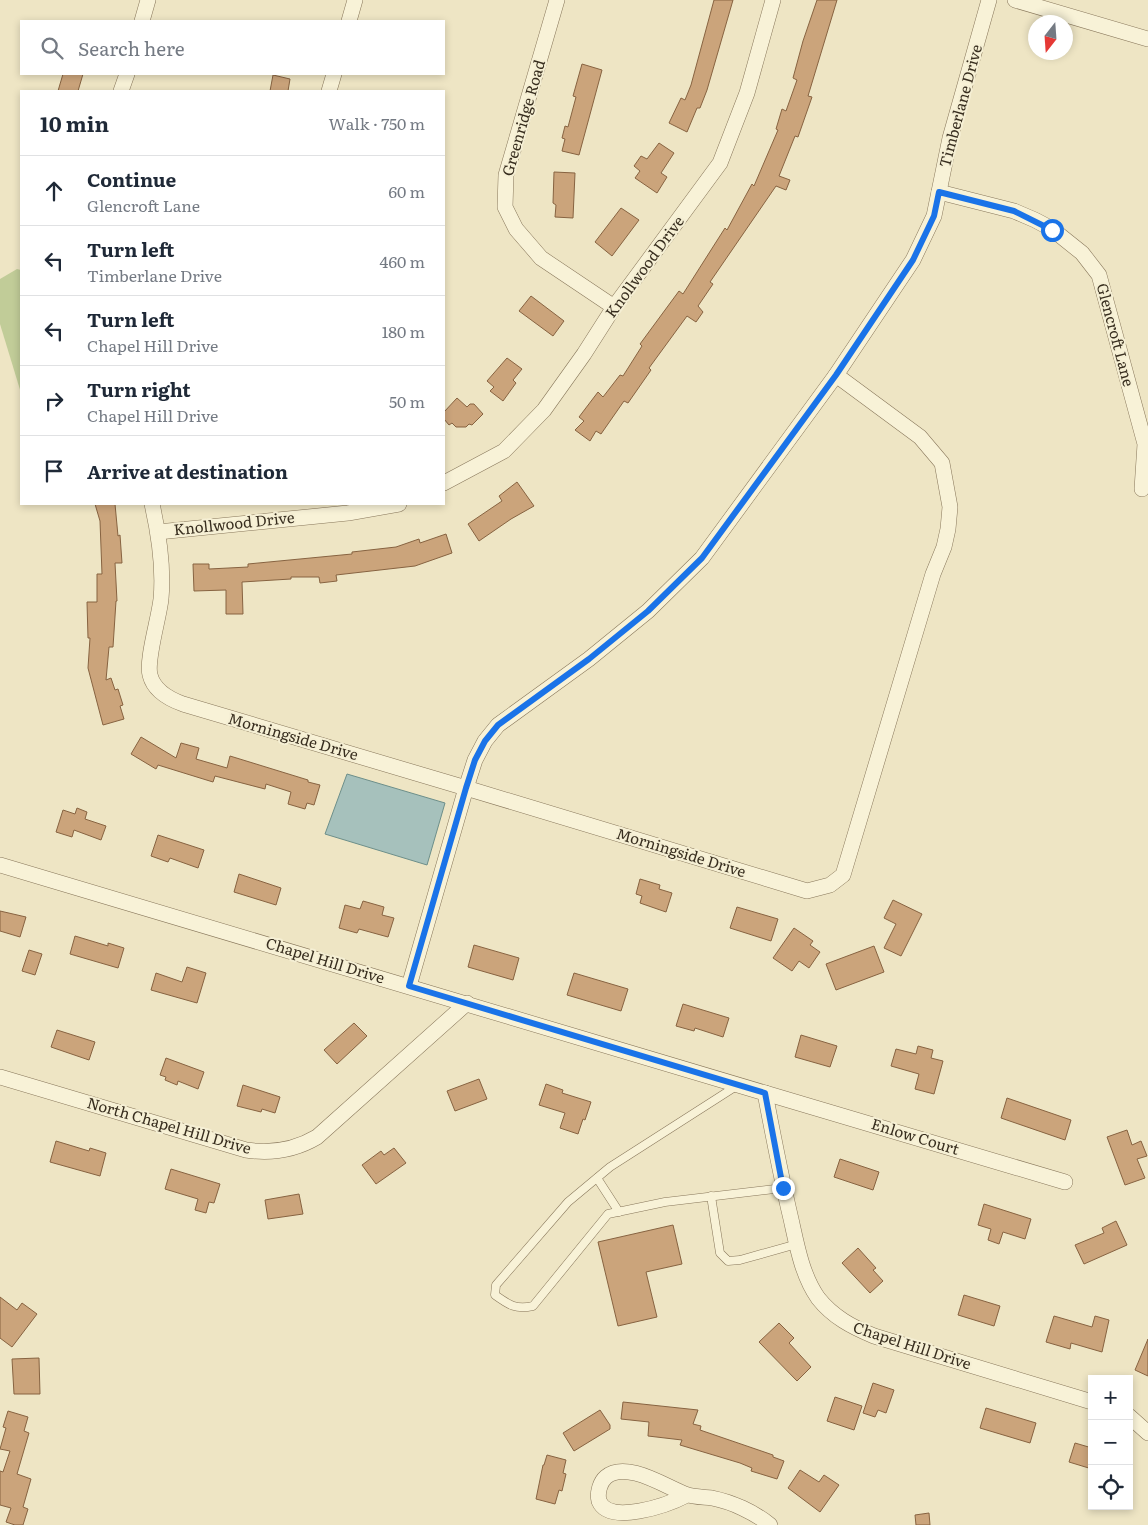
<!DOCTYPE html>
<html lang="en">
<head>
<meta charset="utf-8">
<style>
	:root { --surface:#fff; --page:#f6f6f7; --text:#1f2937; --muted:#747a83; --line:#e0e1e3 }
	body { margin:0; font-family:Literata,serif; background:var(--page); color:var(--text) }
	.controls { position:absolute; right:15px; bottom:15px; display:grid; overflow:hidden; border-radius:0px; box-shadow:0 2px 8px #0003 }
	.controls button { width:45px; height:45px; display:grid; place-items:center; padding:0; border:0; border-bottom:1px solid var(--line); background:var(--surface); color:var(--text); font:25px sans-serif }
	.compass { position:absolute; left:1028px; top:15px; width:45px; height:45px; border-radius:50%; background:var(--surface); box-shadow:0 2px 8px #0003; rotate:197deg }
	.stop { position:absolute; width:15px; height:15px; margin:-11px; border:4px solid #1a73e8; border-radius:50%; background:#fff }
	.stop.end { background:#1a73e8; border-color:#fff; box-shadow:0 1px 5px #0008 }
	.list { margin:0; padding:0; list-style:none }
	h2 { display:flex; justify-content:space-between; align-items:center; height:65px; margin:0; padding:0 20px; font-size:21px }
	h2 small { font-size:16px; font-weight:400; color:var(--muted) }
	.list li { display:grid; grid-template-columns:32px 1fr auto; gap:15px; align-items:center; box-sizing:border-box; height:70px; padding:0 20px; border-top:1px solid var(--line) }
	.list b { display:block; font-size:19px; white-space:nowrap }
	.list p { margin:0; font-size:16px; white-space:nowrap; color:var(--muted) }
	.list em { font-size:16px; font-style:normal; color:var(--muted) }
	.icon { flex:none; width:28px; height:28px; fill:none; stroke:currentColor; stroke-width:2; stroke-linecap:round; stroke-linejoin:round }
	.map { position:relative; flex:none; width:1148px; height:1525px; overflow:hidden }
	.search { position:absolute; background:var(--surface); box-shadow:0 2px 8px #0003; left:20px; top:20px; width:425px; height:55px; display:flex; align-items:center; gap:12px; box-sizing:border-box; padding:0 18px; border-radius:0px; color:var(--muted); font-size:19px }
	.panel { position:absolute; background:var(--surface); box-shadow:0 2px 8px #0003; left:20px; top:90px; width:425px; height:415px; border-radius:0px }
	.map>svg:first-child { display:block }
	.green { fill:#c1cc98 }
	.water { fill:#a6c1bc; stroke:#6d8f8a }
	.building { fill:#cba47b; stroke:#876341 }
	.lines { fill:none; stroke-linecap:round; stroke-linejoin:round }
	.lane-casing { stroke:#88775b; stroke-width:9 }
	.street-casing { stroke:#88775b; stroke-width:16 }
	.lane { stroke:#f8f2d7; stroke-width:8 }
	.street { stroke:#f8f2d7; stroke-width:15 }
	.route { stroke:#1a73e8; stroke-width:6 }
	.labels { text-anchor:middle; stroke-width:4; stroke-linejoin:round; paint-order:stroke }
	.street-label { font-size:15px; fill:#382e1f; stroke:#f5efd4 }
</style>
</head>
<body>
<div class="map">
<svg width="1148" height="1525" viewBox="0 0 1148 1525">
	<rect width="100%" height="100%" fill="#eee5c4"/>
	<!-- green -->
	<polygon class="green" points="17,269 21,270 21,393 0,324 0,279"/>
	<!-- water -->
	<polygon class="water" points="347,774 445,803 427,865 325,834"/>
	<!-- building -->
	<g class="building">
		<polygon points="714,0 733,0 707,90 700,108 697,108 687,132 669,123 681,98 685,100 691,85"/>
		<polygon points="817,0 837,0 808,96 812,97 798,137 795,136 779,176 790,180 786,190 776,186 710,282 713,284 698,306 703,312 696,322 687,316 649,368 651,370 628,403 624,401 601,434 596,431 590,441 575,430 584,421 579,417 598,392 603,397 620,375 623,376 642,346 640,344 679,291 683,294 725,228 727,230 752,184 754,186 778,130 776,129 782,109 786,111 797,80 793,78 803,41"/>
		<polygon points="582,64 602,70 579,155 562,151 565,139 562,138 565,126 568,127 576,97 573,96"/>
		<polygon points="63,74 83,74 78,91 58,91"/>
		<polygon points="273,75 290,79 288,91 270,91"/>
		<polygon points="659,143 674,153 661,173 667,177 657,193 635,178 640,171 634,166 641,156 647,159"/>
		<polygon points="554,172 575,173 573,218 555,217 556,205 553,203"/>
		<polygon points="621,208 639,220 612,256 595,242"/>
		<polygon points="531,296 564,321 553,336 519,311"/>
		<polygon points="507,358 522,369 513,380 516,383 503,401 490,391 494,387 487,381"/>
		<polygon points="457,398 467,407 470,404 474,404 483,414 472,425 469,424 466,427 456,427 452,423 449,425 444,419 444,412"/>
		<polygon points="517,482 534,506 511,519 479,541 468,524 502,501 499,496"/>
		<polygon points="95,504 115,504 118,536 120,535 122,563 115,563 117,601 116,601 113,647 109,647 106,680 111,678 115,690 118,689 123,705 120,706 124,719 103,725 88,668 90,638 88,638 87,602 97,602 97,574 102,574 100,521"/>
		<polygon points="446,534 452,553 415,566 336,575 337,581 320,583 319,577 291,577 291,579 242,582 243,614 226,614 226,590 194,591 193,564 209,564 209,569 248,567 248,564 352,554 352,552 396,547 419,539 420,543"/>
		<polygon points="141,737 176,758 181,743 199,748 196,759 227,768 230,756 308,780 308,782 320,785 314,805 307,803 305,809 288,804 291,792 266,784 265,789 215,776 213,782 158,765 156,769 131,754"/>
		<polygon points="77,808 87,812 85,819 106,826 101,840 74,830 72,837 56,832 63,810 75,814"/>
		<polygon points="158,835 204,850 198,868 170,858 168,862 151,856"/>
		<polygon points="239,874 281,888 276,905 234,892"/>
		<polygon points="640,879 660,885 659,889 672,893 666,912 640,903 642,896 636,894"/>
		<polygon points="893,900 922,914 901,956 884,948 896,924 884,918"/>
		<polygon points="363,901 384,907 382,915 394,918 388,937 359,929 357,933 339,928 345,905 360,909"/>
		<polygon points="737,907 778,919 771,941 730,928"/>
		<polygon points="0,911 26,917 20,937 0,931"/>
		<polygon points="794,928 813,941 810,945 820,952 809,968 799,961 792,971 773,958"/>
		<polygon points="75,936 108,946 108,943 124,948 118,968 70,954"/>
		<polygon points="474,945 519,958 513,980 468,967"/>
		<polygon points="874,946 884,972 836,990 826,964"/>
		<polygon points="29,950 42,954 35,975 22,971"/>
		<polygon points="187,967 206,973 197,1003 151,990 156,973 182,982"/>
		<polygon points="574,973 628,989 621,1011 567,995"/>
		<polygon points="683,1004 729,1018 723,1037 695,1028 694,1031 676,1026"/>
		<polygon points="354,1023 367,1036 337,1064 324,1050"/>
		<polygon points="57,1030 95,1042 89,1060 51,1047"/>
		<polygon points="801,1035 837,1046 830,1067 795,1057"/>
		<polygon points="918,1046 933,1050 931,1058 943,1061 934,1094 915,1089 919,1074 891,1066 896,1049 916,1054"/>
		<polygon points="166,1058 204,1072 198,1089 178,1081 177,1085 165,1080 166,1077 160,1075"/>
		<polygon points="479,1079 487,1099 455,1111 447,1091"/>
		<polygon points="546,1084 563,1090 562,1093 591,1102 585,1120 583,1119 578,1134 560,1128 565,1113 539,1105"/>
		<polygon points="243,1085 280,1097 275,1113 262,1109 261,1112 237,1106"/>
		<polygon points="1007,1098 1071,1120 1065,1140 1001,1118"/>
		<polygon points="1127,1130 1132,1145 1141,1141 1147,1156 1137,1159 1145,1178 1125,1185 1107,1137"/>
		<polygon points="56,1141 89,1151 90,1148 106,1153 100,1176 50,1162"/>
		<polygon points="394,1148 406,1163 376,1184 362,1165 381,1151 384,1155"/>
		<polygon points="840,1159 879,1172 873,1190 834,1177"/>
		<polygon points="171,1169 220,1184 214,1203 209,1202 206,1213 195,1210 198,1199 165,1189"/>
		<polygon points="299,1194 303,1214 268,1219 265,1200"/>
		<polygon points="984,1204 1031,1219 1025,1239 1003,1232 999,1244 988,1240 991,1229 978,1225"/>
		<polygon points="1116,1221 1127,1245 1084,1264 1075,1245 1104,1233 1102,1228"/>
		<polygon points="673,1225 682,1264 646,1272 657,1317 618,1326 598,1242"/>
		<polygon points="858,1248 876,1268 873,1270 883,1281 870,1293 842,1263"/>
		<polygon points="964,1295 1000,1306 994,1326 958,1315"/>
		<polygon points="0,1297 17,1310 22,1303 37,1314 12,1347 0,1338"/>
		<polygon points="1054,1316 1092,1327 1095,1316 1109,1320 1102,1352 1071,1343 1070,1349 1046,1342"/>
		<polygon points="779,1323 794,1338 789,1343 811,1367 797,1381 759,1342"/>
		<polygon points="1148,1339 1148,1376 1135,1370"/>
		<polygon points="39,1358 40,1394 14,1394 12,1359"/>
		<polygon points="873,1383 894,1390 886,1413 878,1410 875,1417 863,1413"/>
		<polygon points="835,1397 862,1406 854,1430 827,1421"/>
		<polygon points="623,1402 698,1410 693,1424 701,1426 700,1430 773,1455 773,1457 784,1461 777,1479 751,1471 752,1468 740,1463 680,1445 682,1440 648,1436 649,1422 621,1419"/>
		<polygon points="986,1408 1036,1423 1030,1443 980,1428"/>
		<polygon points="600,1410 610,1425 610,1429 574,1451 563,1433"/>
		<polygon points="8,1411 28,1417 24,1431 29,1433 17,1474 31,1479 23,1507 28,1509 23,1525 15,1525 6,1522 11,1508 0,1505 0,1471 3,1472 10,1451 0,1449 6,1428 3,1427"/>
		<polygon points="1075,1443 1092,1448 1092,1469 1069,1462"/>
		<polygon points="547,1455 566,1460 563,1473 566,1474 562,1491 559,1490 555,1504 536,1499 543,1465 544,1465"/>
		<polygon points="800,1470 819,1482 824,1475 839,1485 820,1512 788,1488"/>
		<polygon points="929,1513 930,1525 916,1525 915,1515"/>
	</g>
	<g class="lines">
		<!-- lane casing -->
		<g class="lane-casing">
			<g id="lane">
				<path d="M738,1085L610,1167L568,1202L496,1285L495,1295C509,1305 516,1310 533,1306L608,1214L665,1202L783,1188"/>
				<polyline points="597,1178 619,1212"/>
				<polyline points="711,1196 720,1253 728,1261 740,1260 797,1244"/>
			</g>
		</g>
		<!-- street casing -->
		<g class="street-casing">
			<g id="street">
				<polyline points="557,0 506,175 505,207 516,229 541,258 614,307"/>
				<polyline points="1015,0 1148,39"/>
				<polyline points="142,21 148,0"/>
				<polyline points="349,21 355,0"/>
				<polyline points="121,91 127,74"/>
				<polyline points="329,91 334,74"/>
				<polyline points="939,192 1014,211 1035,220 1052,229 1082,253 1099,275 1145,444 1142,489"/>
				<polyline points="444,483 504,451 544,410 584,354 614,307 720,163 747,93 773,0"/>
				<path d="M152,504C159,535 164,567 161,599C159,618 146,660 150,675C154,691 169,699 183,704L466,788L807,891L830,885L843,875L933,574L944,547L948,529L950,507L942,463L920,437L836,375"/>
				<polyline points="158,532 348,513 399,504"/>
				<path d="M0,865L765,1093C773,1135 781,1177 791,1219C797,1246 802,1275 818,1298C833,1317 852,1327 874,1336L1092,1402"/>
				<polyline points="409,986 466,788 475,760 485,741 498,725 589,659 648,611 702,558 836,375 913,260 934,216 950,138 989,0"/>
				<path d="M0,1077L246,1150C272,1154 295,1150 317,1137L467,1003"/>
				<polyline points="765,1093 1065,1182"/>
				<polyline points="1129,1416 1148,1433"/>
				<path d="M687,1495C666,1506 609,1525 599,1501C597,1493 600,1482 606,1477C626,1460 666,1487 685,1494C693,1497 703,1497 712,1498C732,1502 754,1512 770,1525"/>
			</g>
		</g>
		<!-- lane -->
		<use href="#lane" class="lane"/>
		<!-- street -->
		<use href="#street" class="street"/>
	</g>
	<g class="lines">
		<!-- route -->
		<polyline class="route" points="783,1188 765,1093 409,986 466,788 475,760 485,741 498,725 589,659 648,611 702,558 836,375 913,260 934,216 939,192 1014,211 1052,230"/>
	</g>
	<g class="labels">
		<!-- street labels -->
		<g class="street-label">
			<text transform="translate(961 106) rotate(-75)" y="5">Timberlane Drive</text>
			<text transform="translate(524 118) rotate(-74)" y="5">Greenridge Road</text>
			<text transform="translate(645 267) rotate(-54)" y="5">Knollwood Drive</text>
			<text transform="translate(1115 335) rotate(75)" y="5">Glencroft Lane</text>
			<text transform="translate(234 524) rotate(-6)" y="5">Knollwood Drive</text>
			<text transform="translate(293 737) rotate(16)" y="5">Morningside Drive</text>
			<text transform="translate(681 853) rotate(17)" y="5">Morningside Drive</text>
			<text transform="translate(325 961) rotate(17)" y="5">Chapel Hill Drive</text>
			<text transform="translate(169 1126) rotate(16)" y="5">North Chapel Hill Drive</text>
			<text transform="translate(915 1137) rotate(17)" y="5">Enlow Court</text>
			<text transform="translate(912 1346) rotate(18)" y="5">Chapel Hill Drive</text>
		</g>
	</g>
</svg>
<div class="controls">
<button>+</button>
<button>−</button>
<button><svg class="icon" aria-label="locate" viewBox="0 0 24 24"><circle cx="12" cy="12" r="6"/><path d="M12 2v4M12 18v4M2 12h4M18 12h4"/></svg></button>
</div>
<svg class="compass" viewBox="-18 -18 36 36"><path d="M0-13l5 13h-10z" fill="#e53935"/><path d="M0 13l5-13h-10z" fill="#747a83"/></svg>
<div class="stop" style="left:1052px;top:230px"></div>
<div class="stop end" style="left:783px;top:1188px"></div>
<div class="search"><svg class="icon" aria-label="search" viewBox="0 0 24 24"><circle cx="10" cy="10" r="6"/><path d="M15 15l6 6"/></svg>Search here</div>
<section class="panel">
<h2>10 min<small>Walk · 750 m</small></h2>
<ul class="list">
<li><svg class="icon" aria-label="ahead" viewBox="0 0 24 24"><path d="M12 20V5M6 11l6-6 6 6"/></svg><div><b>Continue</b><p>Glencroft Lane</p></div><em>60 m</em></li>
<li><svg class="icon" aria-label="left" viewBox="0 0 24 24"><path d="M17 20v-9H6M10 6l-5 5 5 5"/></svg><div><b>Turn left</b><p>Timberlane Drive</p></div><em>460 m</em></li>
<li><svg class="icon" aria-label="left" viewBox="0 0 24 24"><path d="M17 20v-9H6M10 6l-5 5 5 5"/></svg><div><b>Turn left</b><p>Chapel Hill Drive</p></div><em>180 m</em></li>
<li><svg class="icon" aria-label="right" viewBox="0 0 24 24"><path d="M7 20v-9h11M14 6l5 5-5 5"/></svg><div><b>Turn right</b><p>Chapel Hill Drive</p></div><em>50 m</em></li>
<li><svg class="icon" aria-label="arrive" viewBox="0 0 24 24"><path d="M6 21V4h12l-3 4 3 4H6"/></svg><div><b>Arrive at destination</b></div></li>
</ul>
</section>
</div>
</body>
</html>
